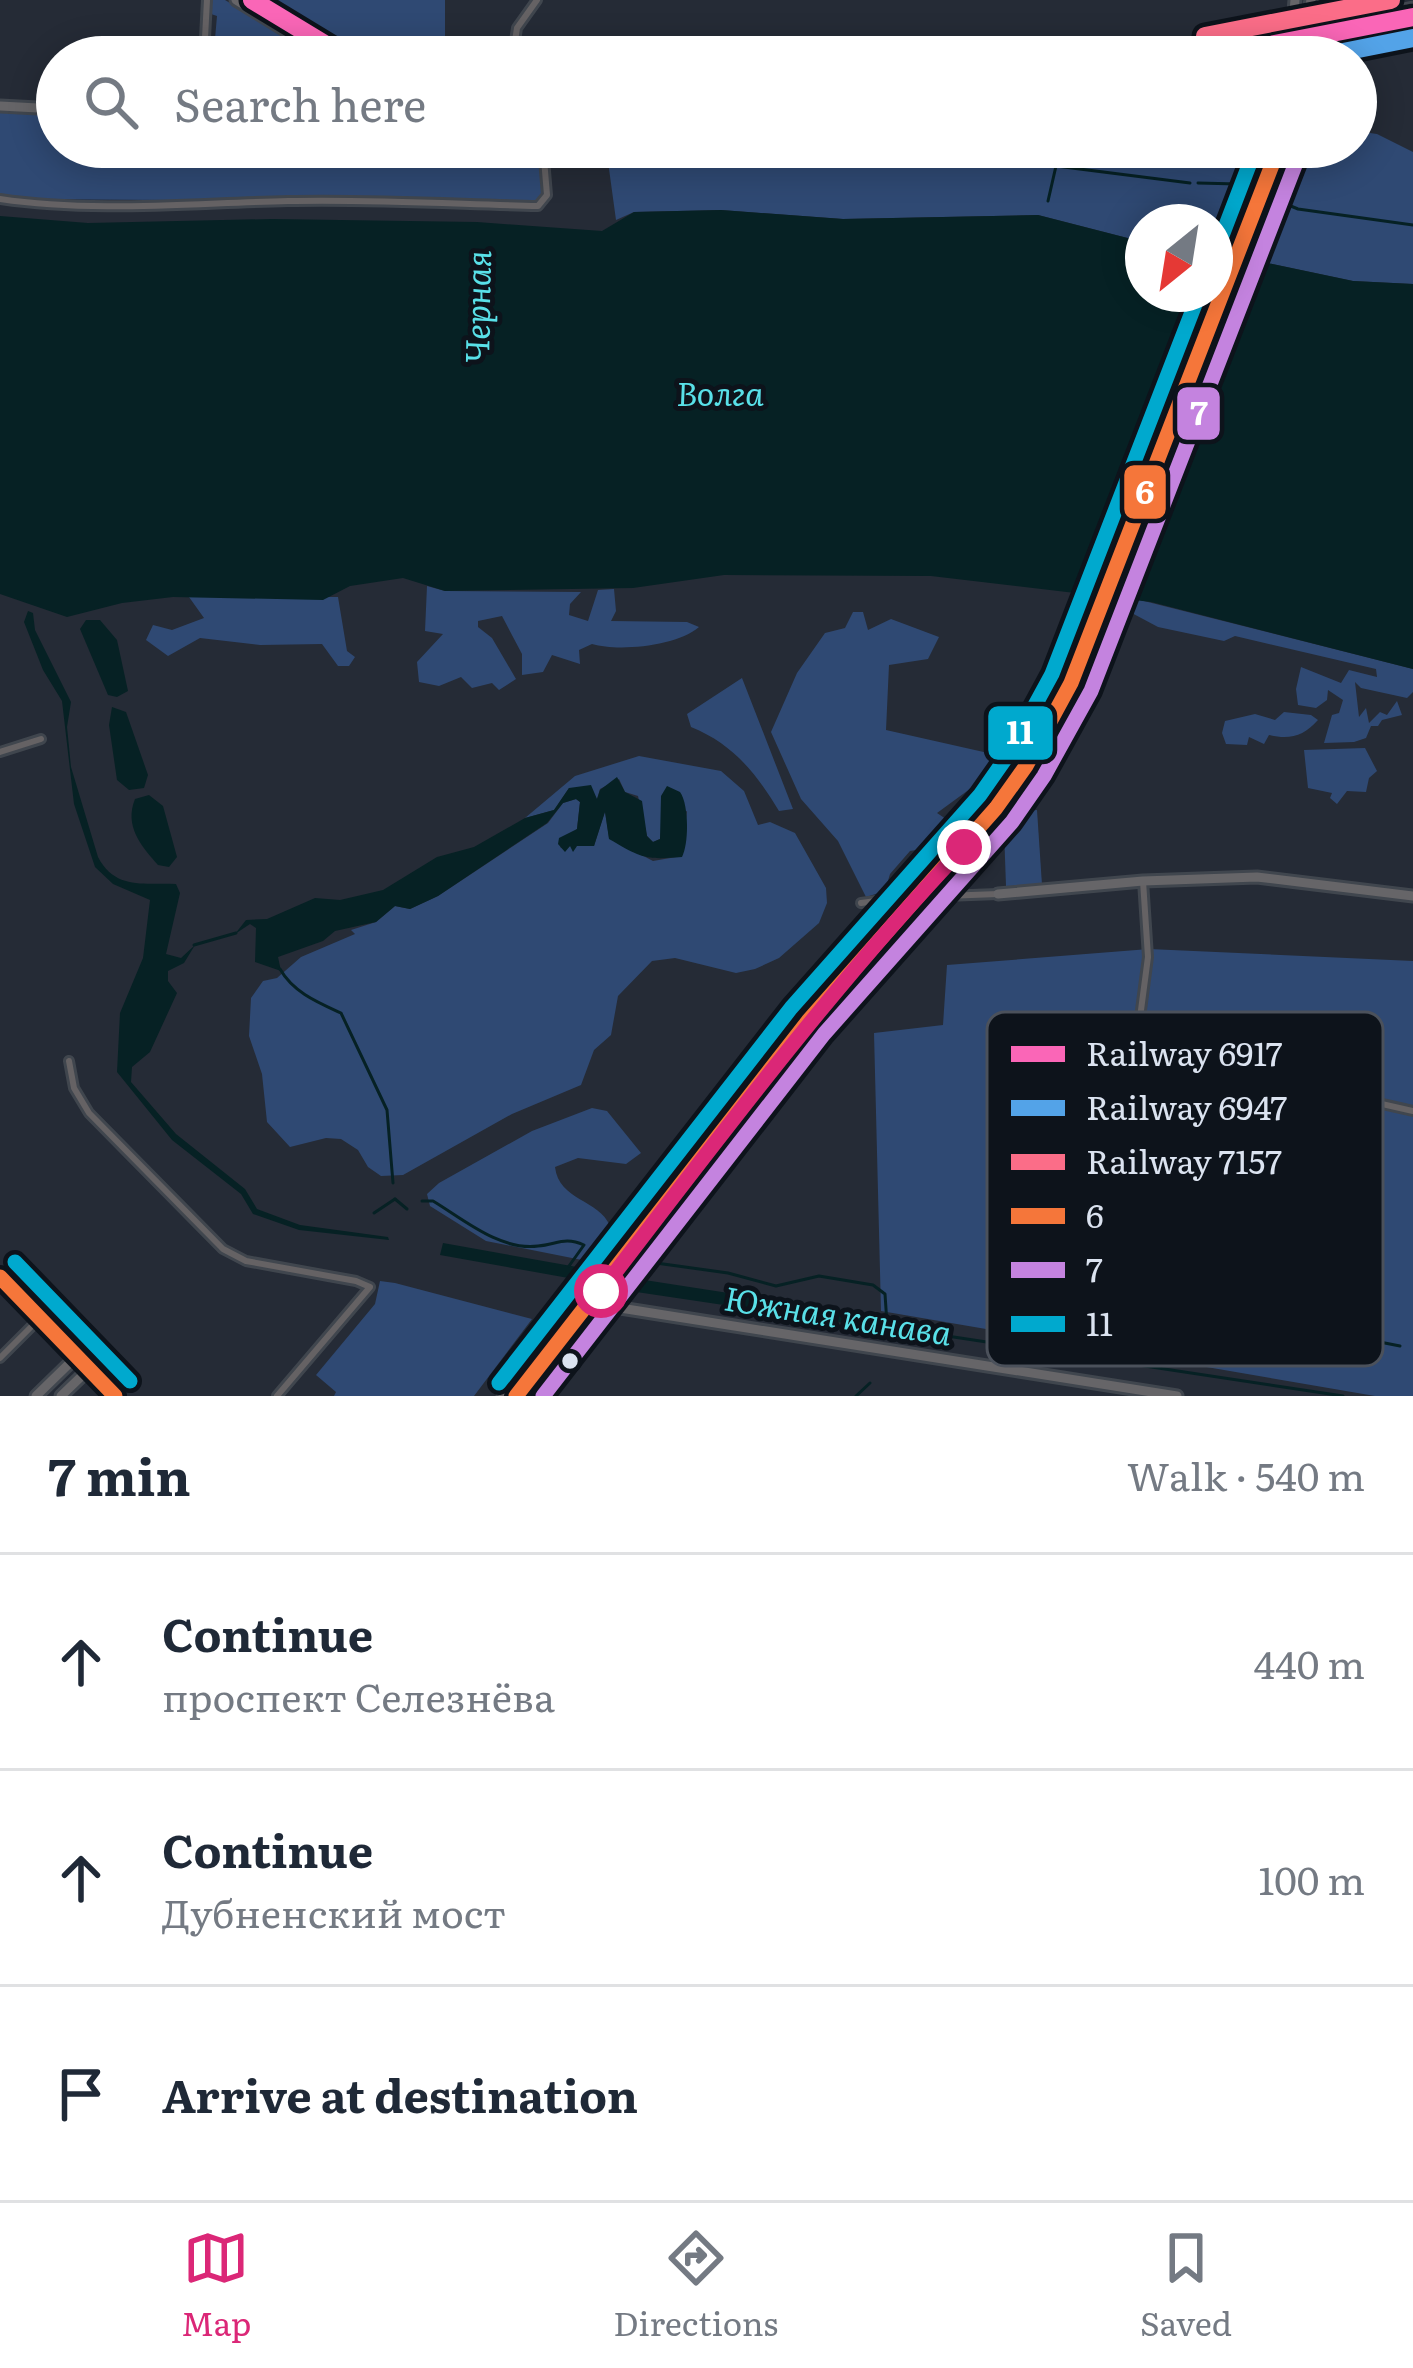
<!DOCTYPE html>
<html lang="en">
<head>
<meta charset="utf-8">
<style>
	:root { --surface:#fff; --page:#f6f6f7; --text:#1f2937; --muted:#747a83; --line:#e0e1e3; --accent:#db2777 }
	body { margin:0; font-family:Literata,serif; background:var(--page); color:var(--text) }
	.compass { position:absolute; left:1125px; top:204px; width:108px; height:108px; border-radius:50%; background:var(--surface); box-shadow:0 6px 30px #0003; rotate:210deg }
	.stop { position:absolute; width:36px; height:36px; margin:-27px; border:9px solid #db2777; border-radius:50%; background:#fff }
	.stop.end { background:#db2777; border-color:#fff; box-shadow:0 3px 12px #0008 }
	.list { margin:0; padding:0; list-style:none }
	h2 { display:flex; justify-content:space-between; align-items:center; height:156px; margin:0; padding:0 48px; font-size:51px }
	h2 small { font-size:39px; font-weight:400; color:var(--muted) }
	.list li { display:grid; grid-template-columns:78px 1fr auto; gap:36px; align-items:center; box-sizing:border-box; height:216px; padding:0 48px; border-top:3px solid var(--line) }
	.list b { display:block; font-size:45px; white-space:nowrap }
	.list p { margin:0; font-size:39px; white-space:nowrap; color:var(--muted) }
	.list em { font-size:39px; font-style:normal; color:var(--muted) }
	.icon { flex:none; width:66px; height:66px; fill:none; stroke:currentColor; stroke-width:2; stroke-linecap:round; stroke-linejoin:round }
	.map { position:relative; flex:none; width:1413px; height:1396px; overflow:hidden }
	.search { position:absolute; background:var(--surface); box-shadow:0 6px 30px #0003; left:36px; right:36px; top:36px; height:132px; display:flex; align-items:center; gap:30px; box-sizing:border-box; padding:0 42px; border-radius:66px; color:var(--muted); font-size:45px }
	.sheet { height:804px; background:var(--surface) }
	nav { display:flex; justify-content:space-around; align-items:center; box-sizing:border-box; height:168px; border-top:3px solid var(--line); background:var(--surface); font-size:33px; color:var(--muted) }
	nav a { display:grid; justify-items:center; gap:6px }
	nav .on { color:var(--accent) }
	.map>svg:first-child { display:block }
	.green { fill:#2f4973 }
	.water { fill:#062124 }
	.pier { fill:#252b36 }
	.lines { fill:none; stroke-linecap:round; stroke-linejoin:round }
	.stream { stroke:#062124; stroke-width:3 }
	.street-casing { stroke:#40464e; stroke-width:12 }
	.secondary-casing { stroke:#40464e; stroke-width:15 }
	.primary-casing { stroke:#40464e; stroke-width:15 }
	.street { stroke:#656264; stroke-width:6 }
	.secondary { stroke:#666568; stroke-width:9 }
	.primary { stroke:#656266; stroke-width:9 }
	.primary-bridge-casing { stroke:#40464e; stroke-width:15; stroke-linecap:butt }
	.primary-bridge { stroke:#656266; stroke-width:9 }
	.bus-1-casing { stroke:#0d131b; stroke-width:24 }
	.bus-2-casing { stroke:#0d131b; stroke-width:24 }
	.bus-3-casing { stroke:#0d131b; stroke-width:24 }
	.bus-1 { stroke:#f5763a; stroke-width:15 }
	.bus-2 { stroke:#c483df; stroke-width:15 }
	.bus-3 { stroke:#00a9ce; stroke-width:15 }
	.rail-1-casing { stroke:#0d131b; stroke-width:27 }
	.rail-2-casing { stroke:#0d131b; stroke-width:27 }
	.rail-3-casing { stroke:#0d131b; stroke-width:27 }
	.rail-1 { stroke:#fa66b7; stroke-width:18 }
	.rail-2 { stroke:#53a3e8; stroke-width:18 }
	.rail-3 { stroke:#fb6d88; stroke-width:18 }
	.route { stroke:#db2777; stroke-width:15 }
	.bus-dot { fill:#dbe3f0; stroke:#0d131b; stroke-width:4.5 }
	.labels { text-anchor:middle; stroke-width:10; stroke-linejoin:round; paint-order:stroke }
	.water-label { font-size:33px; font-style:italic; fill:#59e0e8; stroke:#0d131b }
	.key { fill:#0d131b; stroke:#4b515b; stroke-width:3 }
	.key-label { font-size:33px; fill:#dbe3f0 }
	.line-badge { stroke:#0d131b; stroke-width:4.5 }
	.badge-label { font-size:33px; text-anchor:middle; font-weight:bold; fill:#fff }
</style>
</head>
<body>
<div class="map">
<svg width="1413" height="1396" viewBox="0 0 1413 1396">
	<rect width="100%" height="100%" fill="#252b36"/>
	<!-- green -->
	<g class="green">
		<polygon points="211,0 225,0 320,57 208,57 209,50 214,50 217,16 211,14"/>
		<polygon points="271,0 445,0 445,45 509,46 507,57 370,57"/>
		<polygon points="0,112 57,116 57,147 540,147 544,194 537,202 0,199"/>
		<polygon points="1356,131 1377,134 1413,152 1413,284 1353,281 1215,252 1215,222 1143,222 1143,242 1038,215 843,219 721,210 634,212 616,220 606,147 1356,147"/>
		<path d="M427,586L445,591L581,592L570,604L569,615L588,621L598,590L614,589L616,611L611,621L687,622L699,627C677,646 619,652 592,644L579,650L580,664L552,655L543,672L522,675V654L502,616L478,621V627L492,638L516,679L499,690L492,683L472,688L461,677L439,686L419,682L417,662L443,634L425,631Z"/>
		<polygon points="189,597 338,597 347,651 355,657 349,666 338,666 322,644 260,645 200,638 168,656 146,640 153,625 172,630 204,618"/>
		<polygon points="1136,599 1413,669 1413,692 1407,698 1361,688 1355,682 1359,717 1366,708 1369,723 1380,712 1387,715 1397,701 1402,715 1382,720 1378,726 1371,726 1366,738 1354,742 1324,743 1332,715 1339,713 1343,700 1328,690 1327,700 1316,708 1298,705 1296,689 1301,667 1341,683 1349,670 1377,677 1376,669 1235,636 1224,641 1158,627 1128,611 1130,602"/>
		<polygon points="853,612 863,612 868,630 891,619 939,637 928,659 889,665 886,730 997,755 989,775 937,813 952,823 929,848 910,851 890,874 885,891 866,897 838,841 801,799 771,732 797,673 825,633 845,628"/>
		<path d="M742,678L793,809L779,811C756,773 733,744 691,727L687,714Z"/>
		<path d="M1284,712L1311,715L1318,720C1304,736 1290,740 1269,735L1264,744L1249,737L1247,745L1226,744L1222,733L1225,721L1255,714L1275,720Z"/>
		<polygon points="1365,748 1377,771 1369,778 1366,792 1347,791 1337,804 1330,798 1332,793 1308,788 1304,750"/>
		<polygon points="639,756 721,771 744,791 758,825 770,822 795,833 826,888 827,903 819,923 779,958 755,969 736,973 675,958 652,961 618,996 611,1035 594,1050 581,1085 512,1114 403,1175 381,1176 368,1167 358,1150 341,1139 326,1138 290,1147 267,1122 262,1074 249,1036 251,998 263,981 277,978 301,957 355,934 351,930 376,922 395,906 410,909 438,896 548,823 563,803 576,799 580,802 577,829 560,847 565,850 570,846 594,846 605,811 609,838 653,861 682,856 687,811 662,825 660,839 653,842 647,836 638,796 625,792 619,779 600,789 597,799 569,788 554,810 525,818 575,776"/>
		<polygon points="1037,810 1042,885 1006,886 1004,830 1023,811"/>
		<polygon points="1149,949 1413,961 1413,1396 1375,1396 881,1311 874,1033 943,1025 947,965"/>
		<path d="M592,1108L607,1111L641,1153L626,1164L578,1158L555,1167C559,1201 599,1199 610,1226L603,1240L582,1260L486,1241L430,1206L427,1194L439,1183L532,1131Z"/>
		<polygon points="380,1281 395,1283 532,1319 474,1396 334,1396 336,1392 316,1375 375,1304"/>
	</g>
	<!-- water -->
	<g class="water">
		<polygon points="721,210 843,219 1038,215 1143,242 1143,294 1215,294 1215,252 1353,281 1413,284 1413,669 1151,602 931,576 724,575 633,588 445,591 403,578 350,586 323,600 173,597 122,603 67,617 0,594 0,216 88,223 272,219 477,222 602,231 634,212"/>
		<path d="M28,611L33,613L35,630L71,702L67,727L71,767L98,857C116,891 145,882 176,884L180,893L166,954L181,958L195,945L184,963L168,971V981L177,993L150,1052L132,1067L131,1082L176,1134L245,1189L257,1209L300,1225L388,1237L389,1240L299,1230L253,1214L241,1194L172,1140L117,1072L120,1013L143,958L150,900L113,884L95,867L74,804L62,701L43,670L24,622Z"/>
		<polygon points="86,620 100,620 117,640 128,691 117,697 108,695 80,629"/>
		<polygon points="112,707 126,712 148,775 144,788 129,790 117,780 109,725"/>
		<path d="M617,777L625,792L642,801L647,836L653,842L660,839L661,796L667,786L680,792C689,804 689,844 682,857C644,860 642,858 609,839L605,812L594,846H577L573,852L570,846L565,852L558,844L559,838L577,829L580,802L576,799L563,803L547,823L438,896L410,909L395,906L376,922L335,931L323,941L278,957L281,971L255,962L256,928L250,924L235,934L246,920L267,919L315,898L340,900L383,890L437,857L474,847L525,818L554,810L569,788L591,785L597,799L600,790Z"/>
		<path d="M149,795L163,806L177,857L169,867L158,865C141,846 124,826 135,799Z"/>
		<polygon points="443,1243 577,1267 578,1275 574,1279 440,1255"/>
		<polygon points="625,1277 872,1315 870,1327 623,1290 618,1282"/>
	</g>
	<!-- pier -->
	<polygon class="pier" points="1221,247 1247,251 1111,601 1085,598 1203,294 1215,294 1215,263"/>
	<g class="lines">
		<!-- stream -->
		<g class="stream">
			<polyline points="1198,183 1238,184 1298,209 1413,225"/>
			<polyline points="1048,201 1056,166 1190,183"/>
			<polyline points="194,945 236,933"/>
			<path d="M280,969C293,992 317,1002 341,1013L387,1110L393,1183"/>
			<polyline points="395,1199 407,1209"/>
			<path d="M422,1201H433C463,1219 500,1251 538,1246C556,1245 564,1236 584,1245L569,1266"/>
			<polyline points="374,1213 395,1199"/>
			<polyline points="656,1263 728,1273 776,1286 819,1276 873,1285 885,1294 887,1324"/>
			<polyline points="868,1324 1343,1396"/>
			<polyline points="1204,1325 1313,1338 1321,1335"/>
			<polyline points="1329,1332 1400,1346"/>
			<polyline points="856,1396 870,1383"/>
		</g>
		<!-- street casing -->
		<g class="street-casing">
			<g id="street">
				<polyline points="515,41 517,28 537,0"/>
				<polyline points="204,57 207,0"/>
				<path d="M0,199C93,213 193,203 288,201C371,199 455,204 538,206L547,195L543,147"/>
				<polyline points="0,752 41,739"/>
				<polyline points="1143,881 1148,957 1136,1048 1413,1111"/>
				<polyline points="918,897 998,894"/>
				<polyline points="861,903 899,898"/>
				<polyline points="69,1061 74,1088 89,1113 223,1249 246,1261 356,1281 370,1287 277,1396"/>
				<polyline points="0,1358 40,1318"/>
			</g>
		</g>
		<!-- secondary casing -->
		<g class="secondary-casing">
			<g id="secondary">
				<polyline points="236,0 329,57"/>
				<polyline points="1352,0 1353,14"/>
				<polyline points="1292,33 1295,0"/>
				<polyline points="1178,57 1413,8"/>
				<polyline points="0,106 57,109"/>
				<polyline points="998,894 1143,881 1257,877 1413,896"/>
				<polyline points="0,1277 115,1396"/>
				<polyline points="584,1311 594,1306 614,1307 1177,1396"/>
				<polyline points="36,1396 77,1356"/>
				<polyline points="61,1396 89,1369"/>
			</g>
		</g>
		<!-- primary casing -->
		<g class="primary-casing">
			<g id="primary">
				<polyline points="1215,284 1267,147"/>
				<polyline points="503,1396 800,1014 881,918"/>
				<polyline points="516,1396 808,1021 889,925"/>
			</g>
		</g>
		<!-- street -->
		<use href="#street" class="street"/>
		<!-- secondary -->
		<use href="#secondary" class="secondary"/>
		<!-- primary -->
		<use href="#primary" class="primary"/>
		<!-- primary-bridge casing -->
		<g class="primary-bridge-casing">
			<g id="primary-bridge">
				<polyline points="1299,57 1311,0"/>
				<polyline points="1310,57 1322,0"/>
				<polyline points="881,918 988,801 1017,761 1061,678 1211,294"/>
				<polyline points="889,925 996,808 1026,766 1071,683 1279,147"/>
			</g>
		</g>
		<!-- primary-bridge -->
		<use href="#primary-bridge" class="primary-bridge"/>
		<!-- bus-1 casing -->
		<g class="bus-1-casing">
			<g id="bus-1">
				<polyline points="0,1277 115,1396"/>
				<polyline points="516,1396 808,1021 996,808 1026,766 1071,683 1279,147"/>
			</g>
		</g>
		<!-- bus-2 casing -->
		<g class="bus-2-casing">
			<polyline id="bus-2" points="543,1396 824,1034 1012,822 1044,776 1091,691 1299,155"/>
		</g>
		<!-- bus-3 casing -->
		<g class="bus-3-casing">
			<g id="bus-3">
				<polyline points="1215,254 1256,147"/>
				<polyline points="15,1262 130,1381"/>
				<polyline points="499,1383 791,1008 980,795 1008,755 1052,674 1199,294"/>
			</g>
		</g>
		<!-- bus-1 -->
		<use href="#bus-1" class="bus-1"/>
		<!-- bus-2 -->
		<use href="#bus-2" class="bus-2"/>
		<!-- bus-3 -->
		<use href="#bus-3" class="bus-3"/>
		<!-- rail-1 casing -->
		<g class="rail-1-casing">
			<g id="rail-1">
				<polyline points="252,0 346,57"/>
				<polyline points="1209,57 1413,17"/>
			</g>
		</g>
		<!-- rail-2 casing -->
		<g class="rail-2-casing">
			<polyline id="rail-2" points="1318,57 1413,38"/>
		</g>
		<!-- rail-3 casing -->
		<g class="rail-3-casing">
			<polyline id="rail-3" points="1205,36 1391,0"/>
		</g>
		<!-- rail-1 -->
		<use href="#rail-1" class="rail-1"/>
		<!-- rail-2 -->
		<use href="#rail-2" class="rail-2"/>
		<!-- rail-3 -->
		<use href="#rail-3" class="rail-3"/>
	</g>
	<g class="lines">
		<!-- route -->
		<path class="route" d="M601,1291C718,1139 832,986 964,847"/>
	</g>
	<!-- markers -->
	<circle class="bus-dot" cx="570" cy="1361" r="10"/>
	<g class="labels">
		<!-- water labels -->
		<g class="water-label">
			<text transform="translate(478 307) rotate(-89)" y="12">Черная</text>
			<text x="720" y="406">Волга</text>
			<text transform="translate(838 1316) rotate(9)" y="12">Южная канава</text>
		</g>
	</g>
	<!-- legend -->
	<rect x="987" y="1012" width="396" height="354" rx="18" class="key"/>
	<rect x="1011" y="1046" width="54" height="16" fill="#fa66b7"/>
	<rect x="1011" y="1100" width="54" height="16" fill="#53a3e8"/>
	<rect x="1011" y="1154" width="54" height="16" fill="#fb6d88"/>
	<rect x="1011" y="1208" width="54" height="16" fill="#f5763a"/>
	<rect x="1011" y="1262" width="54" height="16" fill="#c483df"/>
	<rect x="1011" y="1316" width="54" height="16" fill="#00a9ce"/>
	<g class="key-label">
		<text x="1086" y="1066">Railway 6917</text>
		<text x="1086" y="1120">Railway 6947</text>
		<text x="1086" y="1174">Railway 7157</text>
		<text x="1086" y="1228">6</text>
		<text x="1086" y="1282">7</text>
		<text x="1086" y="1336">11</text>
	</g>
	<g class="line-badge">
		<rect x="1175" y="385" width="47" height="57" rx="12" fill="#c483df"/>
		<rect x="1122" y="463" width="46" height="58" rx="12" fill="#f5763a"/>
		<rect x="986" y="704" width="69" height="58" rx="12" fill="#00a9ce"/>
	</g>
	<g class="badge-label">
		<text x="1199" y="425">7</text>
		<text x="1145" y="504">6</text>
		<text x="1020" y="744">11</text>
	</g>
</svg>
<svg class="compass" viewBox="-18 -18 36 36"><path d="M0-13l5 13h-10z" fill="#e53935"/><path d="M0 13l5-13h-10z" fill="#747a83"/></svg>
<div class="stop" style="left:601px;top:1291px"></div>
<div class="stop end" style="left:964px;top:847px"></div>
<div class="search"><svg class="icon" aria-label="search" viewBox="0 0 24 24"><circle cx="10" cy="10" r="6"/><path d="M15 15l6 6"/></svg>Search here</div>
</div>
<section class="sheet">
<h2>7 min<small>Walk · 540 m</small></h2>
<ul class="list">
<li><svg class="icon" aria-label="ahead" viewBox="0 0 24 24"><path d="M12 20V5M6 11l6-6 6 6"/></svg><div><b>Continue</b><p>проспект Селезнёва</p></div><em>440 m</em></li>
<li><svg class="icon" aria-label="ahead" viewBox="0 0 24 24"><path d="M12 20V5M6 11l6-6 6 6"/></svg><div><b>Continue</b><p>Дубненский мост</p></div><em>100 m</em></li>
<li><svg class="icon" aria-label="arrive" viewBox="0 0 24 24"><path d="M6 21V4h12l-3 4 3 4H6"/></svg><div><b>Arrive at destination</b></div></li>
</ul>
</section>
<nav>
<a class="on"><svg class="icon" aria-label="map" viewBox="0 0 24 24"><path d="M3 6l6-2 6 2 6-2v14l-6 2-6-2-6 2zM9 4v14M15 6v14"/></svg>Map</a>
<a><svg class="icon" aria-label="directions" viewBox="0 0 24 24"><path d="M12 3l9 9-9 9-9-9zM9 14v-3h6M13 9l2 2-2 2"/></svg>Directions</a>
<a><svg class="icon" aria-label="saved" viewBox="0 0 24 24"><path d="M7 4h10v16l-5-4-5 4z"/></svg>Saved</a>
</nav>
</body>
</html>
